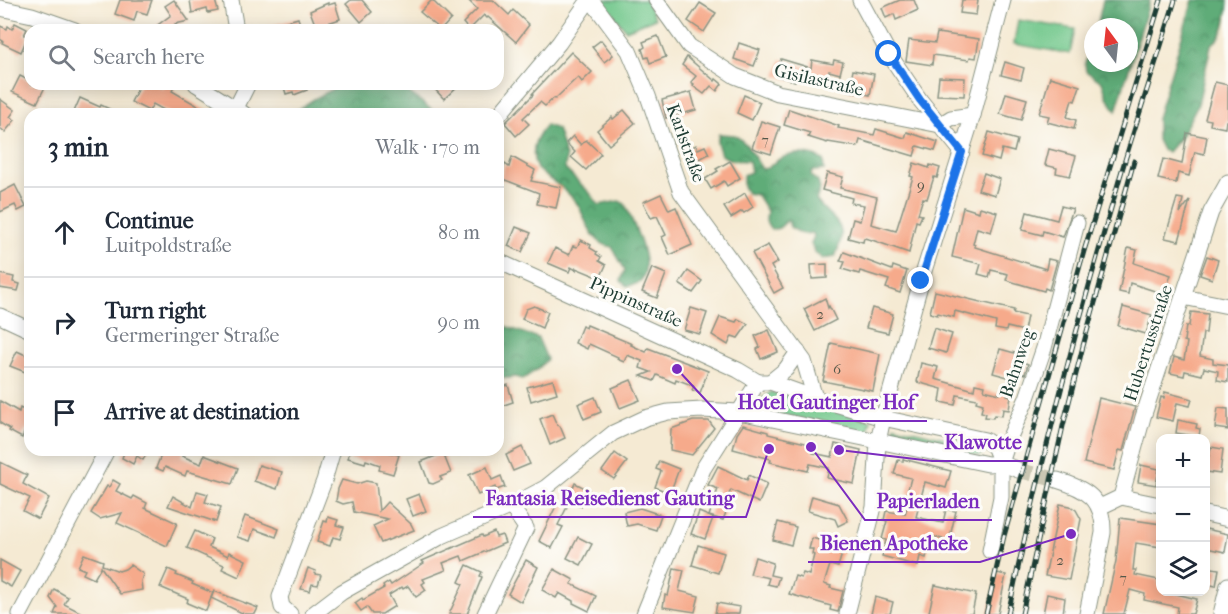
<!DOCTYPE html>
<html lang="en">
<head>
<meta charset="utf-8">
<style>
	:root { --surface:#fff; --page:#f2f2f3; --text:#1f2937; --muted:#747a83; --line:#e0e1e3 }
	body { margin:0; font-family:"IM FELL French Canon",serif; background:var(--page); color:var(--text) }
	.controls { position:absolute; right:18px; bottom:18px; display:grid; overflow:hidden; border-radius:12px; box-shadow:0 3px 15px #0003 }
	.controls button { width:54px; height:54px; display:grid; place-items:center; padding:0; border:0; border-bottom:2px solid var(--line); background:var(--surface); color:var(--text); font:30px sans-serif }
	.compass { position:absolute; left:1084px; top:18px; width:54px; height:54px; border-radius:50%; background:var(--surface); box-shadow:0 3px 15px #0003; rotate:345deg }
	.stop { position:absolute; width:18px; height:18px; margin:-14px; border:4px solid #1a73e8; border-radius:50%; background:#fff }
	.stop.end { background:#1a73e8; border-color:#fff; box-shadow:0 2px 6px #0008 }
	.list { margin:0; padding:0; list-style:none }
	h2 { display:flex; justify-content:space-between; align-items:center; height:78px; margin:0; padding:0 24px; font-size:26px }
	h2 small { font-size:20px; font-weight:400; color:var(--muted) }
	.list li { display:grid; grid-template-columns:39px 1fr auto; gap:18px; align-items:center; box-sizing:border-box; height:90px; padding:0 24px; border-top:2px solid var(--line) }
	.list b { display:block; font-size:22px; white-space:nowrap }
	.list p { margin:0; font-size:20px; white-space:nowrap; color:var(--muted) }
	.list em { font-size:20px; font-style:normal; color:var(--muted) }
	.icon { flex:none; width:33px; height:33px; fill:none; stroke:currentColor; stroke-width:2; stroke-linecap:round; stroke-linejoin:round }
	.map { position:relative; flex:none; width:1228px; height:614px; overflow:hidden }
	.search { position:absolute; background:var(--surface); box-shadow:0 3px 15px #0003; left:24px; top:24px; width:480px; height:66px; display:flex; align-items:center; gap:15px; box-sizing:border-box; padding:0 21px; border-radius:18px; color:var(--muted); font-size:22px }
	.panel { position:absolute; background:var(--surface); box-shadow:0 3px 15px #0003; left:24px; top:108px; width:480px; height:348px; border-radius:18px }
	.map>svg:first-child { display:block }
	.green { fill:#73c88d; stroke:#498260; stroke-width:1.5 }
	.forest { fill:url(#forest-crowns); stroke:#3e7456; stroke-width:1.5 }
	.building { fill:#f6aa8b }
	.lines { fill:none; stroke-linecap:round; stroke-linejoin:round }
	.minor-tunnel { stroke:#cac7b3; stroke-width:15; stroke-dasharray:15 8; stroke-linecap:butt }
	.minor-casing { stroke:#8a9484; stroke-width:17 }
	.minor { stroke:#fff; stroke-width:15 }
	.rail-casing { stroke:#1f3d34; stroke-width:5 }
	.rail { stroke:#fdfcf7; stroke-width:3; stroke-dasharray:9; stroke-linecap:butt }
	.route { stroke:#1a73e8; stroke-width:8 }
	.labels { text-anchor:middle; stroke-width:6; stroke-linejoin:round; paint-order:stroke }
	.number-label { font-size:15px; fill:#55584a }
	.street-label { font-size:18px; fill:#1f3d34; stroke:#fdfcf7 }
	.leader { fill:none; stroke:#7b2cbf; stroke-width:2 }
	.callout-dot { fill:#7b2cbf; stroke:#fdfcf7; stroke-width:2 }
	.callout-label { font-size:20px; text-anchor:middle; font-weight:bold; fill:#7b2cbf; stroke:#fdfcf7; stroke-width:6; stroke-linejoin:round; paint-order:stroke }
</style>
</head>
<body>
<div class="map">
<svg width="1228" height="614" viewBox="0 0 1228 614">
	<defs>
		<pattern id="forest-crowns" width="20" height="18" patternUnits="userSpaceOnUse" patternTransform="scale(1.5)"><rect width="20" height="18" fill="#5eac78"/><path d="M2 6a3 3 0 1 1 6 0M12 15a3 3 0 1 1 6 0" fill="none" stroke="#4d8d63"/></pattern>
	</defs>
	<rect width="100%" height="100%" fill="#fdfcf7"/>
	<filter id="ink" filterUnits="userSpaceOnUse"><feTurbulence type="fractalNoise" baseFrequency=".0167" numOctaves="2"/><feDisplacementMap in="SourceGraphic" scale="12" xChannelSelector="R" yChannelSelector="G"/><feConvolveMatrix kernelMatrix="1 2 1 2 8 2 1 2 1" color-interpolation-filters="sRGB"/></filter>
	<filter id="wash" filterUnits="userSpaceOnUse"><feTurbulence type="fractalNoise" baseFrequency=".008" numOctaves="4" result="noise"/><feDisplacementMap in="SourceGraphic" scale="24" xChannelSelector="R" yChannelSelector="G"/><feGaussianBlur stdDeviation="1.35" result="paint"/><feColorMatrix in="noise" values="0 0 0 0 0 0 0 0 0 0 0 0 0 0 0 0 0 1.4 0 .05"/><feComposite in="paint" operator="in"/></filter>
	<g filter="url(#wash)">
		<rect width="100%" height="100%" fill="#f5ead3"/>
		<!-- green -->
		<g class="green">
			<polygon points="603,0 646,0 655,18 626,30 618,20 599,5"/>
			<polygon points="1018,20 1075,29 1070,54 1014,44"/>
			<polygon points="771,392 871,420 868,434 768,412 760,405 761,399"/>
			<polygon points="895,426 983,447 984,451 980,456 892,439"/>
		</g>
		<!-- forest -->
		<g class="forest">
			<polygon points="1103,0 1150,0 1116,111 1107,97 1102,82 1086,71 1085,63 1093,41 1093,63 1129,63 1129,27 1097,27"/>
			<path d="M1193,0H1228C1226,18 1227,34 1211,45L1198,104L1180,138L1168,152L1162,150L1157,140V118Z"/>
			<path d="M343,84H393L407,91L437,114H339C331,110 303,114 291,114L314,99Z"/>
			<path d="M546,125L557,129L566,157L565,169L589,192L599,205L619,201L625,204C632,222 666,284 627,286L621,281L625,270L612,247C589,243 587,218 576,202C565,187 550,181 537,169C530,153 534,138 546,125Z"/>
			<path d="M719,134L735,135L746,144L762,169L768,168C783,152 804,150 823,160L824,170L812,171L811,176L818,182L820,189L816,200C835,225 850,221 835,257L823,259L815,253L811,244L814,236L813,233L802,234L790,227L788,220L779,228L771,230L766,221L767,211L757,195L747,193L743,186V175L751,172L749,161L731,160L721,155L717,142Z"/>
			<polygon points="499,324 538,338 547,359 538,369 523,379 515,377 498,379"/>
		</g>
		<g id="blocks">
			<!-- building -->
			<g class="building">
				<polygon points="120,0 152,0 147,14 137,11 134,21 115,14"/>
				<polygon points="174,0 189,21 175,24 180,30 151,30 171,15 165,6"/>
				<polygon points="190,0 215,0 218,11 208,13 207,9 192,13"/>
				<polygon points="351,0 362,0 372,12 361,22 346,4"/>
				<polygon points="432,0 451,19 441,30 420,12"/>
				<polygon points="468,0 493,0 509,15 513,10 529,25 516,42 488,17 487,18 484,15 469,30 463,23 477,9"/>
				<polygon points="900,0 914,0 918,10 896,20 894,14 886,18 882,8"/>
				<polygon points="962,0 978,0 976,15 960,13"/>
				<polygon points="328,3 328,5 335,3 340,19 316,27 310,11"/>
				<polygon points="700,3 716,13 704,32 688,21"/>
				<polygon points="298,18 302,30 263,30 263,28"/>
				<polygon points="15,23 27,29 24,35 28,36 21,52 2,43 3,41 0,39 0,26 7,29 8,26 12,29"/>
				<polygon points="937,33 979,39 976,58 970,57 969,60 933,55 932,65 906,61 909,40 935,43"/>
				<polygon points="658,36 666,57 650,63 648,57 645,58 642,49 645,47 643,42"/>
				<polygon points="601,40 613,55 604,62 592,47"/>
				<polygon points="739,43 760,50 754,66 734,59"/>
				<polygon points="571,52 592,72 582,82 578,77 555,99 554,98 545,106 540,102 523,118 529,124 516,136 505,123 533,95 532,94"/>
				<polygon points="687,57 715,81 716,79 722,84 717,91 711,86 704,94 693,86 694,84 691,82 696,76 682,65"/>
				<polygon points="781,59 811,68 812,60 833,64 834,60 843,62 840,74 829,71 827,83 796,77 795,81 776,76"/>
				<polygon points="1005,62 1024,68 1021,80 1001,75"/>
				<polygon points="853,70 874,74 870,95 849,91"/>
				<polygon points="20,76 30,81 30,84 37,84 45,87 37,103 12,92"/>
				<polygon points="939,77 965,78 964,96 937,95"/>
				<polygon points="1050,77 1080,86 1075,101 1072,100 1067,117 1076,120 1074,129 1047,122 1049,116 1039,114"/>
				<polygon points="1215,82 1228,85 1228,122 1226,121 1225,128 1210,125 1211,120 1205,119"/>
				<polygon points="140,84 155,84 162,88 164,84 167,84 174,87 172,91 212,114 171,114 153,104 149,111 131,102"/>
				<polygon points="283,84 313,84 313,86 306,88 307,90 294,95 293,92 286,94"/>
				<polygon points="430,84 460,84 444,99"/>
				<polygon points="691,92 696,110 666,118 662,100"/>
				<polygon points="1006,93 1027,99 1021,120 1000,114"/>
				<polygon points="744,95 760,102 752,120 737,113"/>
				<polygon points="80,98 100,107 101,105 120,114 73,114"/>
				<polygon points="0,99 15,110 10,117 15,120 5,132 0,128"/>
				<polygon points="789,109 839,126 838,128 874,135 876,129 905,138 907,132 938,142 935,151 917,146 914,156 860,140 858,147 828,142 827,143 808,137 810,133 784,125"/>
				<polygon points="624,110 635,123 609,145 597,130 612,117 613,119"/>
				<polygon points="761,121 780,127 771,154 752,148"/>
				<polygon points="989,132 1017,140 1014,152 1002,149 999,161 982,156"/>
				<polygon points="1187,133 1207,137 1204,154 1195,152 1189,176 1178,173 1176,183 1158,179 1163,159 1182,164"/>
				<polygon points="573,136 581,145 586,140 601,154 586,170 571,157 575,152 566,143"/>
				<polygon points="696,145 698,149 705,146 709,154 690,164 683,152"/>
				<polygon points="1049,149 1076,156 1070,176 1056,173 1057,168 1045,165"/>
				<polygon points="512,157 535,170 531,181 561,187 556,208 537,204 539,193 500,178 505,164 509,167"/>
				<polygon points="730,161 740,178 727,186 724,181 711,189 705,179 718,171 716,169"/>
				<polygon points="914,163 929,168 930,165 940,168 937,178 934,177 927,199 923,198 918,214 922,215 919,222 916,221 909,253 872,240 864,238 863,242 848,238 853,219 860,221 864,205 851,203 852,198 822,190 827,173 843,177 840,188 877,197 871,224 896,231 913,177 910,176"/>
				<polygon points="984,173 1000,179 995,195 978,190"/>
				<polygon points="15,185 26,207 18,211 15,205 0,212 0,193"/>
				<polygon points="745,193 753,207 744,213 742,211 731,218 724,207"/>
				<polygon points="661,194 669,210 676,207 692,245 670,255 662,237 666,235 657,216 651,218 643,202"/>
				<polygon points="1177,198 1183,199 1180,213 1190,200 1179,241 1165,238"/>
				<polygon points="1061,206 1073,209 1063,237 1043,231 1042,235 1022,230 1027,212 1057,220"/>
				<polygon points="963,207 979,212 980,207 997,212 991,232 977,228 973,244 975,245 975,247 1046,269 1048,259 1057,261 1049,290 1045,288 1044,291 1006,280 1008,274 991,270 989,277 978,274 981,264 952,257"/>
				<polygon points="516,227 531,233 522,252 508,246"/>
				<polygon points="581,240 591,245 590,248 597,252 596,254 601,257 599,261 606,265 600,278 576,268 576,270 571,267 569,272 548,263 555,248 569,255 573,246 577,247"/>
				<polygon points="768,245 778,262 771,266 783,288 774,293 752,253"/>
				<polygon points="1128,248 1137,250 1134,263 1171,275 1164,294 1130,283 1128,294 1119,292"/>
				<polygon points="844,252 892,270 893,266 907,271 900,293 886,288 889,280 860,271 859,274 842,269 845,262 840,261"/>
				<polygon points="1207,256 1218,260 1212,279 1200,275"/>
				<polygon points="827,264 827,278 812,279 811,265"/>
				<polygon points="652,268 666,274 657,298 642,292"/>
				<polygon points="688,271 702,281 693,293 679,284"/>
				<polygon points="0,274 14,277 13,282 20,284 18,291 0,288"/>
				<polygon points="935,291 1014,310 1013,313 1027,316 1024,331 1007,327 1006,331 995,329 996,322 955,311 954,317 938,313 937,315 930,313"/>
				<polygon points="825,298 828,308 829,306 836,320 815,331 804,309"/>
				<polygon points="534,306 548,312 542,328 522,319 526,309"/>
				<polygon points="1123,307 1152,315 1146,334 1118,326"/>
				<polygon points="691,308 707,313 700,334 684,330"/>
				<polygon points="872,308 893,314 888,333 866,328"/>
				<polygon points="1191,312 1208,314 1206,333 1203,333 1200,356 1213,359 1213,363 1228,365 1228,382 1217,380 1218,371 1204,368 1202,375 1185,371 1184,376 1170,373 1174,357 1184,360 1187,342 1184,341 1186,326 1189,326"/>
				<polygon points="720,317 736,322 738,319 748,324 738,338 732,336 728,345 712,335"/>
				<polygon points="587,325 632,344 631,345 646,352 648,348 708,371 700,393 692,390 694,386 676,379 675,383 657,375 654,381 641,376 651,372 640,368 642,361 627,355 624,362 617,359 618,357 589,344 587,349 575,343 582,326 586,328"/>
				<polygon points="934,328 952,334 946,353 928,348"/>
				<polygon points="769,330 778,352 761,359 757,349 760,347 755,336"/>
				<polygon points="831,343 880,354 873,391 823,381"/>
				<polygon points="1000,349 1022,355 1020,361 1028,364 1025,374 1017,372 1015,379 993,373"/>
				<polygon points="17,351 30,357 30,374 10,366"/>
				<polygon points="921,363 938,367 935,379 974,390 975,384 985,386 984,390 1000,394 1001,389 1008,391 1007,395 1011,396 1009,410 1003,409 1002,416 994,415 993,418 985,417 986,413 981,412 983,404 976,402 977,399 957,395 955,405 940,402 942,389 917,382"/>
				<polygon points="553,380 557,393 531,401 527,387"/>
				<polygon points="631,380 640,400 620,408 612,388"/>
				<polygon points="508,385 513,402 498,407 498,389"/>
				<polygon points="1165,392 1192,399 1190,406 1177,403 1173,421 1156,417 1161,397 1164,398"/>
				<polygon points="595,397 601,412 584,419 578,404"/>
				<polygon points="1099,398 1135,407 1123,451 1119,450 1114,470 1084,463"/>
				<polygon points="0,401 19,412 20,408 30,413 30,431 26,429 22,438 9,431 10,429 0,423"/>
				<polygon points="1218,408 1228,409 1228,430 1215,428"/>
				<polygon points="552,414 557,425 560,426 565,438 550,445 540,419"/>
				<polygon points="1178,420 1197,424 1196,428 1200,429 1199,437 1176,433"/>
				<polygon points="693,421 709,421 714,428 692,455 670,450 671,429"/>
				<polygon points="743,425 768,432 768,434 814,445 813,453 832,457 835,444 861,450 854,484 827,478 829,468 810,464 808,471 770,462 771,459 733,449 737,434"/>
				<polygon points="522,447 530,464 513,471 506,455"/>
				<polygon points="1211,447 1223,449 1220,474 1206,472 1206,456 1209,456"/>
				<polygon points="125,450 149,450 143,460 137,456 133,464 122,458"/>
				<polygon points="163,450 185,450 182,456 201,464 204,455 238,468 232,484 187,471 185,476 165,467 163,471 156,468"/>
				<polygon points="350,450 380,450 399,455 393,474 379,470 380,465 366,460 365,463 348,458"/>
				<polygon points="443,453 451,473 440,477 442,480 433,484 429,483 421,462"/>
				<polygon points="615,453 627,462 614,479 602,471"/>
				<polygon points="903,459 951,471 946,488 925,482 916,517 943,523 946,509 956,511 949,541 931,536 926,558 920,556 918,566 882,556 886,540 882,539 887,521 884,520 886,511 905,514 911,494 907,493 911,478 894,474 898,460 903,461"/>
				<polygon points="659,461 679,469 670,493 655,487 661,471 656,469"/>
				<polygon points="0,462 27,475 23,484 49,498 38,519 23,511 30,498 0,484"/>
				<polygon points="259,465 282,472 277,489 254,481"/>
				<polygon points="1141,465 1159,469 1156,485 1138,482"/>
				<polygon points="718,466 747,480 749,475 767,484 759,503 731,490 724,505 728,507 723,520 709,516 718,489 708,485"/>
				<polygon points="487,467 492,480 501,476 505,487 496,490 495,487 478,495 469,475"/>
				<polygon points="113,480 120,484 116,491 132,499 134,496 147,503 145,508 177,523 167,546 117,523 122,513 100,519 91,513 107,486 109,487"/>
				<polygon points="342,480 357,484 366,481 376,483 379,511 387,502 411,524 414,530 381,543 373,526 388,519 354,512 352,502 343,504 336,501 338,489"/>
				<polygon points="575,483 589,490 581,506 567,500"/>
				<polygon points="197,491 208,494 205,502 221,507 216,522 168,506 173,496 192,507"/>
				<polygon points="419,494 426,511 413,516 406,499"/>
				<polygon points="812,496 839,504 848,521 838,526 835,519 808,511"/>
				<polygon points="558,502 567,507 558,525 563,527 552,548 539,541"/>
				<polygon points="1060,504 1070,506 1076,510 1081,519 1069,580 1045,576"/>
				<polygon points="640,508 661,515 656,530 637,524 627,526 624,512"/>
				<polygon points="699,512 713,518 705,539 691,534"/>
				<polygon points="245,516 279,529 276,537 254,529 250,541 237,537"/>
				<polygon points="328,517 338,520 336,525 344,527 340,539 333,537 330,546 317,542 324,521 327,522"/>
				<polygon points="1120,518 1161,524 1161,547 1136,543 1133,570 1136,570 1135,575 1159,580 1158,584 1161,585 1161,591 1177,591 1176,594 1197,599 1193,614 1177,614 1178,607 1144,600 1145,594 1130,590 1124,614 1104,614 1116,561"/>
				<polygon points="778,522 796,527 791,545 773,540"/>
				<polygon points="1206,529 1228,534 1225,552 1206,548"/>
				<polygon points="195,531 212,539 209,547 228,556 229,552 246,560 239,577 222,569 224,565 187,548"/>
				<polygon points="494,532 496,537 502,535 505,543 463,561 461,556 443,563 446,570 423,579 425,582 422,584 426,590 416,597 408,586 403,589 402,587 389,595 395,606 382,614 372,614 367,607 361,611 355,603 362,598 363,600 384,588 383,586 389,582 391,585 424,563 422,561 482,535 483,537"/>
				<polygon points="820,536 839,541 838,545 844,547 838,567 830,565 824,584 831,586 830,588 843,591 838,612 830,610 831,606 789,594 795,576 801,578 803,573 809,575 814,555 812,554 813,549 809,549 812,538 819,540"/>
				<polygon points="578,537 592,544 581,565 567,558"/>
				<polygon points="698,545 724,553 718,573 692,565"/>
				<polygon points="84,554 103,561 102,565 119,571 125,569 130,565 143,574 141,581 142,590 120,594 101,567 94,579 83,574 85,570 78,567"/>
				<polygon points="755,557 773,563 770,575 779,577 776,586 767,584 769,578 750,574"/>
				<polygon points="0,560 20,571 11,587 0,581"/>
				<polygon points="526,560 538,567 521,602 508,594"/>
				<polygon points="467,565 482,572 480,576 482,577 467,614 449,614 463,584 459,582"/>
				<polygon points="1206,567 1219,569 1216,586 1206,584"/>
				<polygon points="308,568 316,571 315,574 321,575 318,585 312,584 310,591 301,589"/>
				<polygon points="674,568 684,570 679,591 699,596 695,612 663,607 665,595 668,596"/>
				<polygon points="168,569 177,573 176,575 193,582 192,584 213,593 206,611 187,603 188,599 160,587"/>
				<polygon points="554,569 574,580 571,584 596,596 589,611 573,603 573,601 559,593 556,598 542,590"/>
				<polygon points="997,573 1006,575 998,614 988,614"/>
				<polygon points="935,585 976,594 972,614 938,614 929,612"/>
				<polygon points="54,589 68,597 64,604 84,614 54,614 57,607 50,598"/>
				<polygon points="214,591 258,608 255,614 244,614 211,598"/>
				<polygon points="1047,594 1065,598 1063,614 1043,614"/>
				<polygon points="875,597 893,602 890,614 871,614"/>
				<polygon points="717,603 740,607 739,614 715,614"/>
			</g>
		</g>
	</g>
	<g filter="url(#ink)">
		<use href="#blocks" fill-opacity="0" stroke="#8a9484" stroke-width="1.5"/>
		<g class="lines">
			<!-- minor-tunnel -->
			<polyline class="minor-tunnel" points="1018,470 1057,480"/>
			<!-- minor casing -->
			<g class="minor-casing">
				<g id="minor">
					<polyline points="231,0 236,30"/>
					<polyline points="591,0 629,51 648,96 681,192 804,361 815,398"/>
					<polyline points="656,0 689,46 735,76 778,93 940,125 951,118 973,115"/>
					<polyline points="860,0 889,54 920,100 962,152"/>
					<polyline points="0,8 32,15 75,30"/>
					<polyline points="196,84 244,114"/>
					<polyline points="236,108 248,84"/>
					<polyline points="498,116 559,43 589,0"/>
					<polyline points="498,261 738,370 758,382"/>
					<polyline points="1183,297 1228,306"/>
					<polyline points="0,316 30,330"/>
					<polyline points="758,382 770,382 815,398 883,418 985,440 994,446 1001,463"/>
					<polyline points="770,382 786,369 798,352"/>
					<path d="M1057,480C1087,489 1104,499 1103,533L1087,614"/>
					<polyline points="1121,497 1160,505"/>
					<polyline points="1100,507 1121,497 1143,417 1211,212 1228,182"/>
					<polyline points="1206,514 1228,519"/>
					<polyline points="990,551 1001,497 1001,463 1009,439 1027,398 1044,348 1077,223"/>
					<polyline points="20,614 107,450"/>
					<polyline points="290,614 282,607 280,597 324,481 333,450"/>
					<polyline points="313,614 342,592 442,536 511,506 545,488 613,433 645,418 668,412 702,410 739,412 988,464 1001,463 1018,470"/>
					<polyline points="485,614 526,528 511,506"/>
					<polyline points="644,614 703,469 758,382"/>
					<polyline points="847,614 874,507 878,442 883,418 924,271 973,115 1003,0"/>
					<polyline points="1221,614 1228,585"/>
				</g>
			</g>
			<!-- minor -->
			<use href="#minor" class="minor"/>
			<!-- rail casing -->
			<g class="rail-casing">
				<g id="rail">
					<polyline points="986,614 1004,536 1084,251 1161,0"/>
					<path d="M1008,614C1038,472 1075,331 1116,191C1134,127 1156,64 1175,0"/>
					<polyline points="1022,614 1063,426 1083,346 1134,161"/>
				</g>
			</g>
			<!-- rail -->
			<use href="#rail" class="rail"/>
		</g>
	</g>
	<g class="lines" filter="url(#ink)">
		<!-- route -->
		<polyline class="route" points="889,54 920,100 962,152 921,281"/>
	</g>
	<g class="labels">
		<!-- number labels -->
		<g class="number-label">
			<text x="765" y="145">7</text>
			<text x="921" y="190">9</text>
			<text x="820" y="319">2</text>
			<text x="837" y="374">6</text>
			<text x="1060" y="565">2</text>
			<text x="1123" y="583">7</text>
		</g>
		<!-- street labels -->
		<g class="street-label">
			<text transform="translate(819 80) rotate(13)" y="6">Gisilastraße</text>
			<text transform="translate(686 143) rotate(70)" y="6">Karlstraße</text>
			<text transform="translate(636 302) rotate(24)" y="6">Pippinstraße</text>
			<text transform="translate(1148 343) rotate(-72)" y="6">Hubertusstraße</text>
			<text transform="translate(1017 363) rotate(-71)" y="6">Bahnweg</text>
		</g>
	</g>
	<!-- callouts -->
	<path class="leader" d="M677 369L725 421H927M839 450L932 461H1033M769 449L746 517H473M811 447L865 520H992M1071 534L980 562H808"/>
	<g class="callout-dot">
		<circle cx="677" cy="369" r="6"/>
		<circle cx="839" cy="450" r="6"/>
		<circle cx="769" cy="449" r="6"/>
		<circle cx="811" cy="447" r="6"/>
		<circle cx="1071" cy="534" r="6"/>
	</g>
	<g class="callout-label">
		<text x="826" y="409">Hotel Gautinger Hof</text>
		<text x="983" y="449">Klawotte</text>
		<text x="610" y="505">Fantasia Reisedienst Gauting</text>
		<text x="928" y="508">Papierladen</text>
		<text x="894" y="550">Bienen Apotheke</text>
	</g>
</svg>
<div class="controls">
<button>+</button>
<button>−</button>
<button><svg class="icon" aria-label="layers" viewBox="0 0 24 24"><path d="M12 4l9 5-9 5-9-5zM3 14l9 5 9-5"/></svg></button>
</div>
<svg class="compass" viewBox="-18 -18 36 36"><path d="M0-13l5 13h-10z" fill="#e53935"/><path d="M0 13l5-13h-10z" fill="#747a83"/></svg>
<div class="stop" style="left:889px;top:54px"></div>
<div class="stop end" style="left:921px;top:281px"></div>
<div class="search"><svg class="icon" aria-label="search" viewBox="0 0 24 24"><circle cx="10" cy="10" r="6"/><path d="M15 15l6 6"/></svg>Search here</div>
<section class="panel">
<h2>3 min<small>Walk · 170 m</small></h2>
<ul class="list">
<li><svg class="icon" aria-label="ahead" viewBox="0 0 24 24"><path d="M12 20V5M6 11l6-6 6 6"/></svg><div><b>Continue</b><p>Luitpoldstraße</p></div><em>80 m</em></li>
<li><svg class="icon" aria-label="right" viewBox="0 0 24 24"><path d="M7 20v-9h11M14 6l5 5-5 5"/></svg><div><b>Turn right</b><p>Germeringer Straße</p></div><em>90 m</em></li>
<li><svg class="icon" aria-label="arrive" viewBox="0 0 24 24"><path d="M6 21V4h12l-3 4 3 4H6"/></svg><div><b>Arrive at destination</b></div></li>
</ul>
</section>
</div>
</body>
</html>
